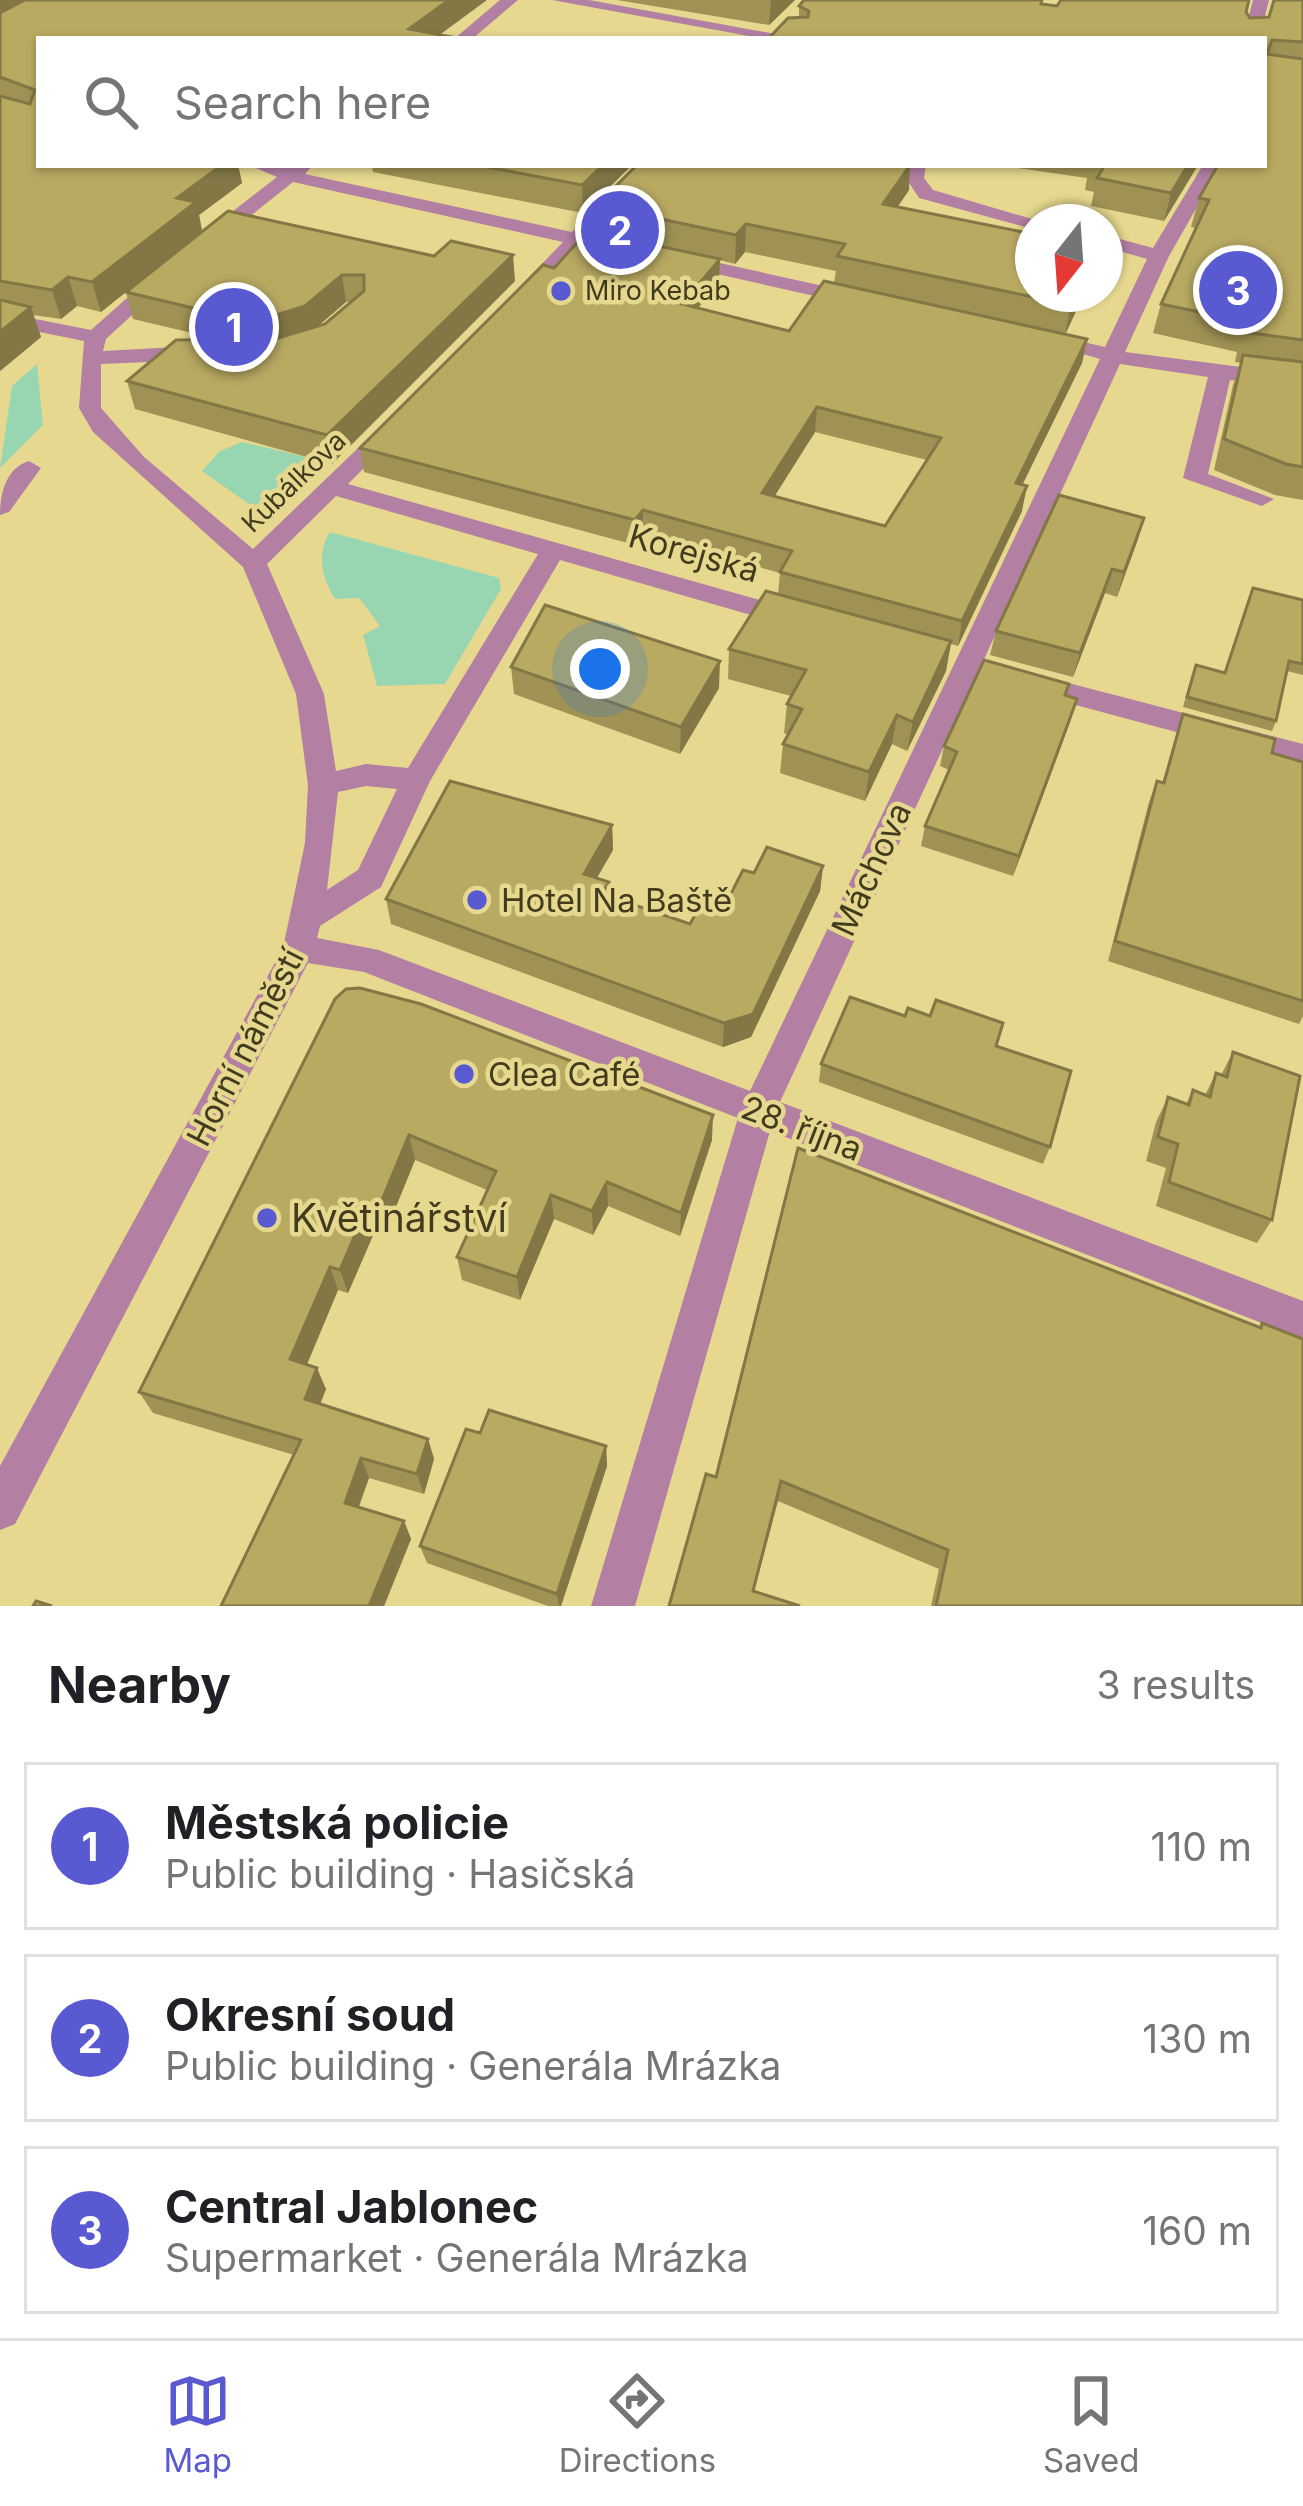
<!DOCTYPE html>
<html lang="en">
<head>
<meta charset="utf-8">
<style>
	:root { --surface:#fff; --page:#f2f2f2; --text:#202124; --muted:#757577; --line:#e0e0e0; --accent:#595ad1 }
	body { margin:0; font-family:Inter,sans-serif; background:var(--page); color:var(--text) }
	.compass { position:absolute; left:1015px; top:204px; width:108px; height:108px; border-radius:50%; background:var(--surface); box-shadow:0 3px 9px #0004; rotate:197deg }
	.you { position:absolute; left:600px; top:669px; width:42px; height:42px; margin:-30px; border:9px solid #fff; border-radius:50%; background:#1a73e8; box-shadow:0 0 0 18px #1a73e833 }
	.badge { display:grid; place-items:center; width:78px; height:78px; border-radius:50%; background:var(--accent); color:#fff; font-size:39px; font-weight:700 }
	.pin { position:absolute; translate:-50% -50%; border:6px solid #fff; box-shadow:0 3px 12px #0006 }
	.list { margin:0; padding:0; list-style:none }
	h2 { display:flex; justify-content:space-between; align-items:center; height:156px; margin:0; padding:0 48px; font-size:51px }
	h2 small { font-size:39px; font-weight:400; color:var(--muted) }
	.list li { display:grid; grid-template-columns:78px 1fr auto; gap:36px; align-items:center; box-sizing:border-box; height:168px; margin:0 24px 24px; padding:0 24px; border:3px solid var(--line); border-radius:0px }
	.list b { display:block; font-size:45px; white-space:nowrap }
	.list p { margin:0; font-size:39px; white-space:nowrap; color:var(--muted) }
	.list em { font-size:39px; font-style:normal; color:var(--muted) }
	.icon { flex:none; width:66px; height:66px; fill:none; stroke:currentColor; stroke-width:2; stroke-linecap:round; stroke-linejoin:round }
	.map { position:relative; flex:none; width:1303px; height:1606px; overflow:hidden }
	.search { position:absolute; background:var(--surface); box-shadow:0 3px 9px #0004; left:36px; right:36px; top:36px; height:132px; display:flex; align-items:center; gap:30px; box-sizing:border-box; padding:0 42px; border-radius:0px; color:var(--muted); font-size:45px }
	.sheet { height:732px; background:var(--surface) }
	nav { display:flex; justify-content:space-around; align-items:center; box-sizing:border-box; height:168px; border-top:3px solid var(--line); background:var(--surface); font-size:33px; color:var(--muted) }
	nav a { display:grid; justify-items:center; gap:6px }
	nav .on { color:var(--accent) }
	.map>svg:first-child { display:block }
	.green { fill:#98d6b2 }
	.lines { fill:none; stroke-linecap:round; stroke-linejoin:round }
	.minor { fill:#b37fa3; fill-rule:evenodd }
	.wall { fill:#9f9254; fill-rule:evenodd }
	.shaded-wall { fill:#827745 }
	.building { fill:#b9aa62; stroke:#827745; stroke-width:3; fill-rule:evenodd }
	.poi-dot { fill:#595ad1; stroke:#e6d88e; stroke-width:4.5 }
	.labels { text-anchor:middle; stroke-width:9; stroke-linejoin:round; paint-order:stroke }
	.far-poi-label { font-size:27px; fill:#423c1e; stroke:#e6d88e; text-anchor:start }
	.far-street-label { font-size:27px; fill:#423c1e; stroke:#e6d88e }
	.street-label { font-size:33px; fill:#423c1e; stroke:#e6d88e }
	.poi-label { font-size:33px; fill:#423c1e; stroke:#e6d88e; text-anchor:start }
	.near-poi-label { font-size:39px; fill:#423c1e; stroke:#e6d88e; text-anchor:start }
</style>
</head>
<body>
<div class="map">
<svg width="1303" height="1606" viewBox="0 0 1303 1606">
	<rect width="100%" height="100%" fill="#e6d88e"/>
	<!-- green -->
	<g class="green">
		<polygon points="37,364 43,425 0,468 12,386"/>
		<polygon points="242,442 326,462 276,511 263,514 202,471 220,451"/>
		<path d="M330,532L499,578L501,589L445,684L377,686L363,635L380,626L359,598L335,599C322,577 316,555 330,532Z"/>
	</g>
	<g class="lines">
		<!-- minor -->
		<g class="minor">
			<polygon points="500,0 518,0 472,39 454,39"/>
			<polygon points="552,0 589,0 803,39 765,39"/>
			<polygon points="1253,0 1269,0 1259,39 1243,39"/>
			<polygon points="249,165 313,165 305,174 572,232 639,165 658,165 591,236 628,244 628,252 581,246 521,302 511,296 563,242 293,182 215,244 201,244 201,236 277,177"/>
			<polygon points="908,165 926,165 924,178 933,190 1042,222 1033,222 1033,229 919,198 906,178"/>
			<path d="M1203,165H1221L1169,256L1125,352L1303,375V389L1230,380L1208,474L1274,499L1262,506L1183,478L1208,377L1120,364L780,1102L1303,1301V1339L770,1131L635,1606H591L738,1118L364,972L308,963L15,1524L0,1530V1466L283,948L305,843L308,785L296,694L243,567L93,432L79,408L84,341L0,324V312L91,330L154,274H168V282L106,339L103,351L197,346L208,353L197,360L101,364V408L144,457L253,549L379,428L387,426L399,433L348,484L802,612L806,618L793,627L560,560L430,781L381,887L320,926L317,938L379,950L750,1091L1100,359L1038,341L1049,334L1105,347L1147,259L1105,247V235L1153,248ZM336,496L538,554L408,768L366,764L336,771L324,694L267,564ZM366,786L397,789L358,870L327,890L338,792Z"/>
			<polygon points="679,254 855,293 866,299 855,305 672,264 672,256"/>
			<path d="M29,461L41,468L9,512L0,515C0,493 6,468 29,461Z"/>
			<polygon points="1030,673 1303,744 1303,766 1020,690 1016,683 1020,676"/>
		</g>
	</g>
	<!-- wall -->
	<g class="wall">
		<polygon points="0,0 39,39 39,165 238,165 242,183 199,215 202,231 101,312 77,306 61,319 33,315 41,337 0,371"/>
		<polygon points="617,0 795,0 769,25"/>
		<polygon points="1043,0 1042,4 1057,6 1246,12 1250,18 1269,17 1303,0 1303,500 1275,495 1214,470 1233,385 1241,363 1235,362 1237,352 1153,333 1161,304 1196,228 1191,227 1199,198 1264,165 1264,39 799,17 799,6"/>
		<polygon points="362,165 632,165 583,213 373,172 372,167"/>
		<polygon points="997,165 1198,165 1164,221 1091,206 1094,192 1085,190 1087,178"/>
		<path d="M909,190L897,207L1084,294L1065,334L1087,339L1082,363L1022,485V511L958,646L951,644L946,671L907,751L892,744L865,801L780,773L783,744L788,735L784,733L787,704L791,696L728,679L729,649L778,594L780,573L643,535L635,545L364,472L360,448L554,268L605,235V207L611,200V191ZM745,252L836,271L834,283L789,331L698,308L719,282L720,260L735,264ZM815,432L927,460L885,526L774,496Z"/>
		<path d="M228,211L515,281L332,464L135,409L127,381L209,340V337L133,319L126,292ZM346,302H351L325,324L318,326Z"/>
		<polygon points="1144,518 1117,597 1105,593 1073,677 990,655 996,631"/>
		<polygon points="1303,600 1303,675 1287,671 1276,721 1272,731 1183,707 1192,675 1224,673"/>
		<polygon points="511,667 719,688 680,754 514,694"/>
		<polygon points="1069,684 1066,696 1071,719 1013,876 921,846 925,826 949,770 940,766 944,746"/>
		<polygon points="1183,714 1272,753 1303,762 1303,1016 1299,1024 1108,961 1149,802 1157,781 1162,783"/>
		<polygon points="612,825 613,850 597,878 609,882 609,896 690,924 722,911 754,873 823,866 820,891 751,1037 723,1047 391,924 386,899"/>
		<polygon points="335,999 712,1140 680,1236 608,1206 593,1235 554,1219 520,1300 462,1280 457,1257 487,1190 415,1160 384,1236 374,1233 348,1293 338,1290 307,1364 326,1389 320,1404 428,1439 434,1459 424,1494 369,1478 359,1507 404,1521 411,1539 384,1606 294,1455 153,1413 139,1392"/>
		<polygon points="905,1016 996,1046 1050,1147 1043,1164 819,1082 821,1064"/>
		<polygon points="1233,1052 1272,1220 1257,1243 1156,1206 1166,1168 1146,1161 1156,1122 1168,1097 1186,1104 1193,1090 1205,1095 1216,1073 1221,1075"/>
		<polygon points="1262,1323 1303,1606 931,1606 939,1569 778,1501 669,1606 716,1477 1259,1327"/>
		<polygon points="480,1433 606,1446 607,1466 561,1606 548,1606 427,1563 420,1546"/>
	</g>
	<!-- shaded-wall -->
	<g class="shaded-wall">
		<polygon points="0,0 41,0 0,22"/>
		<polygon points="449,0 487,0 434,39 409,29"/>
		<polygon points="771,0 795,0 769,25"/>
		<polygon points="222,165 238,165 242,183 199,215 202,231 101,312 92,282 177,198"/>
		<polygon points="603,165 632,165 583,213 582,185"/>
		<polygon points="910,165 909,190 880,233 883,204"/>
		<polygon points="1188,165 1198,165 1164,221 1171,193"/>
		<polygon points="746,224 745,252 735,264 736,235"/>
		<polygon points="513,255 515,281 332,464 327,435"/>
		<polygon points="720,259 719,282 682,328 682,304"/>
		<polygon points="342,275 346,302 310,333 278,344 273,316"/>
		<polygon points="68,277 77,306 61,319 52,290"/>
		<polygon points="1077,294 1084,294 1065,335 1071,305"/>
		<polygon points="31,307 41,337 0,371 0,332"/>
		<polygon points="1087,339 1082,363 1011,508 1016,483"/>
		<polygon points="817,407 815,432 761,518 762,493"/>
		<polygon points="1027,486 1022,511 958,646 962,621"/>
		<polygon points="643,510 643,535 635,545 635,520"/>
		<polygon points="1144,518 1137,542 1117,597 1124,572"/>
		<polygon points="1112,569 1105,593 1073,677 1080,653"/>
		<polygon points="951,641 946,671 907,751 913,722"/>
		<polygon points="720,661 719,688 680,754 681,727"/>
		<polygon points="1077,699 1071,719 1013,876 1019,856"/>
		<polygon points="897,715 892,744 865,801 869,772"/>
		<polygon points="612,825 613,850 585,898 584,874"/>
		<polygon points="823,866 820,891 751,1037 723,1047 724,1023"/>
		<polygon points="713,1115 712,1140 680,1236 681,1213"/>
		<polygon points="409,1135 415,1160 384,1236 377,1212"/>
		<polygon points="607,1182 608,1206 593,1235 592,1211"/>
		<polygon points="551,1195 554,1219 520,1300 517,1277"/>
		<polygon points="366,1209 374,1233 348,1293 340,1270"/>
		<polygon points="330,1267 338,1290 300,1381 290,1359"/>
		<polygon points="317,1368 326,1389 314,1420 305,1399"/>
		<polygon points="428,1439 434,1459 424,1494 417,1474"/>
		<polygon points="606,1446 607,1466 561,1606 559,1606 557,1594"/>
		<polygon points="361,1458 369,1478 353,1521 345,1503"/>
		<polygon points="781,1481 778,1501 750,1606 753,1591"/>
		<polygon points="404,1521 411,1539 384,1606 369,1606"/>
	</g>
	<!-- building -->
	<g class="building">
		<polygon points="25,0 449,0 409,29 462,39 39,39 39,165 222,165 177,198 196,202 92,282 68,277 52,290 0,281 0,96 30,104 35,90 0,77 0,13"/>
		<polygon points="804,0 1042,0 1041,4 1057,6 1061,0 1249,0 1246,12 1250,18 1269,17 1274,0 1303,0 1303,42 1272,40 1267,54 1303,59 1303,340 1244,332 1247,322 1161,304 1209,200 1199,198 1218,165 1264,165 1264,39 768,39 788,18 808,17 809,11 799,6"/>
		<polygon points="477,165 603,165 582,185"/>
		<polygon points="637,165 910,165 883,204 1033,234 1033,294 1077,294 1071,305 837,256 845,244 746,224 736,235 605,207 619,193 611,191"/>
		<polygon points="1105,165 1188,165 1171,193 1097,178"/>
		<polygon points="228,211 434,256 451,241 513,255 327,435 127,381 176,340 275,339 325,324 364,291 364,275 342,275 305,306 273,316 204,317 210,312 126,292"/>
		<path d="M588,231L720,259L682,304L789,331L824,281L1087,339L1016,483L1027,486L962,621L780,572L792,551L643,510L635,520L360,448L543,265L554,268ZM817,407L941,438L885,526L762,493Z"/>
		<polygon points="0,300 31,307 0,332"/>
		<polygon points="1243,355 1303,362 1303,467 1286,464 1224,439"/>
		<polygon points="1059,495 1144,518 1124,572 1112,569 1080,653 996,631"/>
		<polygon points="1253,588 1303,600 1303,664 1289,661 1276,721 1187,697 1196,665 1225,673"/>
		<polygon points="766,591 951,641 913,722 897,715 869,772 783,744 802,709 787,704 806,670 729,649"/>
		<polygon points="545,605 720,661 681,727 511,667"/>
		<polygon points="984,660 1069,684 1065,695 1077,699 1019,856 925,826 957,752 944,746"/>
		<polygon points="1183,714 1275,739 1272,753 1303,762 1303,1001 1115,941 1157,781 1164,783"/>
		<polygon points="450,781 612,825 584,874 609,882 602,894 690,924 701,904 722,911 743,870 754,873 767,847 823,866 753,1014 724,1023 386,899"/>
		<polygon points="360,988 421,1004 713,1115 681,1213 607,1182 592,1211 551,1195 517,1277 457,1257 496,1171 409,1135 377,1212 366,1209 340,1270 330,1267 290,1359 317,1368 305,1399 428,1439 417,1474 361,1458 345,1503 404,1521 369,1606 221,1606 301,1440 139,1392 335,999 346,989"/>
		<polygon points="850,997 905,1016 908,1008 930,1016 936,1000 1003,1023 996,1046 1071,1071 1050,1147 821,1064"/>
		<polygon points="1233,1052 1300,1076 1272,1220 1169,1182 1178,1144 1158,1137 1168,1097 1189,1105 1193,1090 1210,1097 1216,1073 1227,1077"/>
		<polygon points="798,1148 1261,1328 1262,1323 1303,1339 1303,1606 936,1606 948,1550 781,1481 753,1591 800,1606 669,1606 706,1474 716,1477"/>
		<polygon points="489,1410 606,1446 557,1594 420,1546 466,1429 480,1433"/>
		<polygon points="36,1601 52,1606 33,1606"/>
	</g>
	<!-- markers -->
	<g class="poi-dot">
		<circle cx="561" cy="291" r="12"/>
		<circle cx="477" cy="900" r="12"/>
		<circle cx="464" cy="1074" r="12"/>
		<circle cx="267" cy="1218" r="12"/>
	</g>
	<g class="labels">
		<!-- far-poi labels -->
		<g class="far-poi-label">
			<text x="585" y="300">Miro Kebab</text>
		</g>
		<!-- far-street labels -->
		<g class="far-street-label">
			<text transform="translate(294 482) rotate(-44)" y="9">Kubálkova</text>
		</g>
		<!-- street labels -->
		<g class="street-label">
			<text transform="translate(694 553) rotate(16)" y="12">Korejská</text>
			<text transform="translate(871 869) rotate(-65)" y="12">Máchova</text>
			<text transform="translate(245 1047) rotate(-63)" y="12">Horní náměstí</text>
			<text transform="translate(802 1128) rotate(21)" y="12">28. října</text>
		</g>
		<!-- poi labels -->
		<g class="poi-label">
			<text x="501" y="912">Hotel Na Baště</text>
			<text x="488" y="1086">Clea Café</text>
		</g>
		<!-- near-poi labels -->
		<g class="near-poi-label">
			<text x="291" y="1232">Květinářství</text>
		</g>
	</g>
</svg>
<svg class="compass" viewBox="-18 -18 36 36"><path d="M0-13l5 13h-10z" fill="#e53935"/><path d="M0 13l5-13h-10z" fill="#757577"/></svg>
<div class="you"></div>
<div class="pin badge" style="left:234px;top:327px">1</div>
<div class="pin badge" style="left:620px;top:230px">2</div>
<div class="pin badge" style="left:1238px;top:290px">3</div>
<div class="search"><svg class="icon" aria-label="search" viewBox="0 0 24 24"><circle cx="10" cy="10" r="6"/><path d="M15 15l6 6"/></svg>Search here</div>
</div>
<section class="sheet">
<h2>Nearby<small>3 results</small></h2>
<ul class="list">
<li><span class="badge">1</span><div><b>Městská policie</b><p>Public building · Hasičská</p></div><em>110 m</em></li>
<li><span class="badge">2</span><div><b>Okresní soud</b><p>Public building · Generála Mrázka</p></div><em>130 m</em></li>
<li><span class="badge">3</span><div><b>Central Jablonec</b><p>Supermarket · Generála Mrázka</p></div><em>160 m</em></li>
</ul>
</section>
<nav>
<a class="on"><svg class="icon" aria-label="map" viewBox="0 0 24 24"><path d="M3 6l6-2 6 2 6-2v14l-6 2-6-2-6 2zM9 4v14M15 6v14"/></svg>Map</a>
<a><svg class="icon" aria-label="directions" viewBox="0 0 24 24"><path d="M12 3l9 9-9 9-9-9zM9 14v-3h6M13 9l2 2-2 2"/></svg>Directions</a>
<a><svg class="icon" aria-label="saved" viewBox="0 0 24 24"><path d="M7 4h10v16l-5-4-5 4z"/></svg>Saved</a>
</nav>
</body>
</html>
